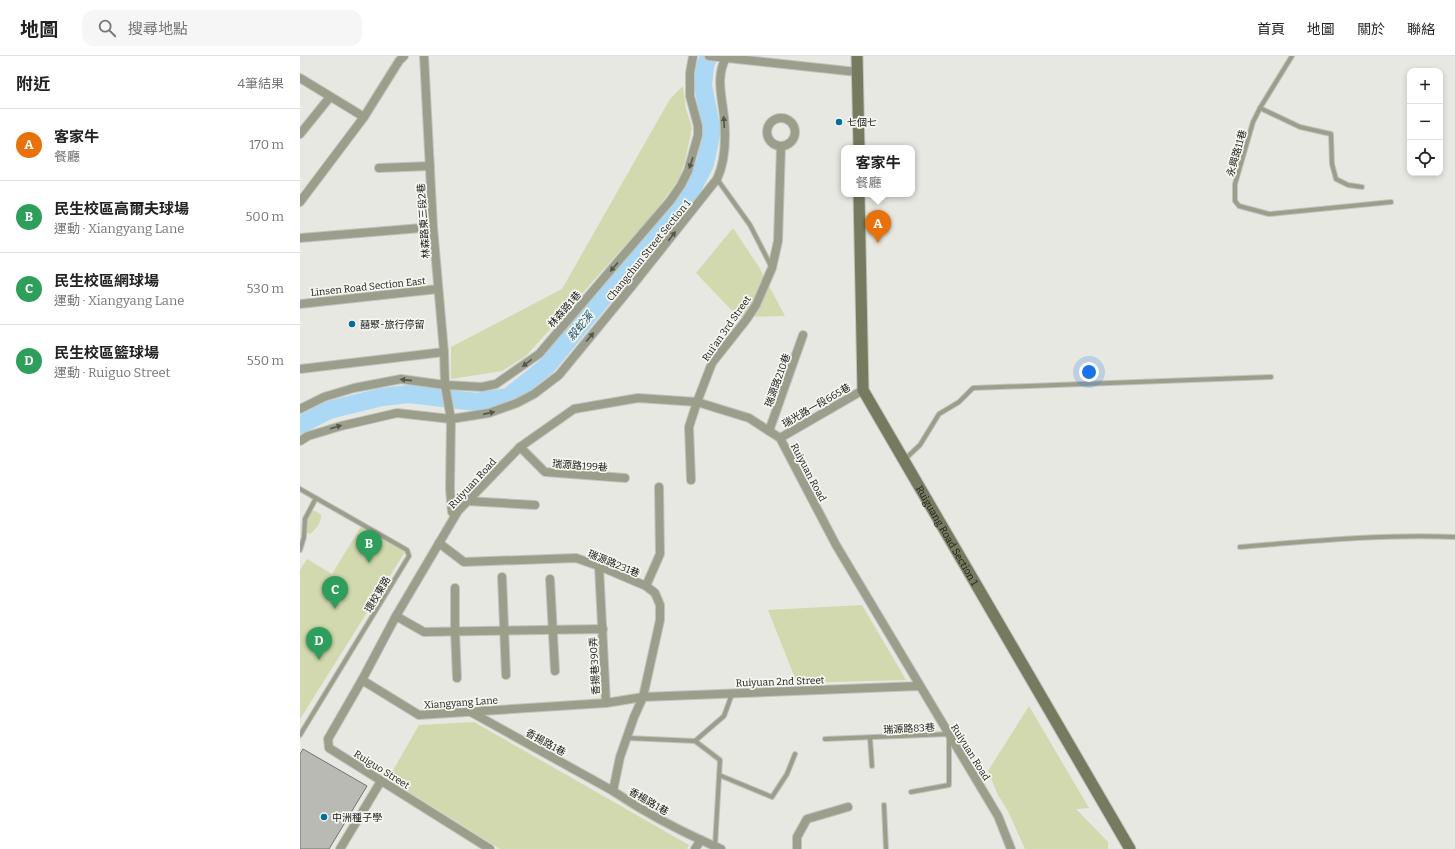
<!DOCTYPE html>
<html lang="zh-TW">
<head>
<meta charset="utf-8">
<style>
	:root { --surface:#fff; --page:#f6f6f6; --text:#222; --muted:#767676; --line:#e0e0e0; --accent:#1a73e8 }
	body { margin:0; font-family:Bitter,"Noto Sans TC",serif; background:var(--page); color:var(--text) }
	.controls { position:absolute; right:12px; top:12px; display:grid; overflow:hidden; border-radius:8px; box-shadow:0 2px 6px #0003 }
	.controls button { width:36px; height:36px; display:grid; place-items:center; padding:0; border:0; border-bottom:1px solid var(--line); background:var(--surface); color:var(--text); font:20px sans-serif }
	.you { position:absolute; left:789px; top:316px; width:14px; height:14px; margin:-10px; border:3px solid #fff; border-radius:50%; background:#1a73e8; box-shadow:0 0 0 6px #1a73e833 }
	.badge { display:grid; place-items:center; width:26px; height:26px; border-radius:50%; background:var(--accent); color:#fff; font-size:13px; font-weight:700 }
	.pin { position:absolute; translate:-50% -33px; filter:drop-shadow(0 1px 2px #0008) }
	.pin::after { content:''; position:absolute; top:21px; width:14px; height:12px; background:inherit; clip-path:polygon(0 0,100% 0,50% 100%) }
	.popup { position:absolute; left:541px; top:89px; width:74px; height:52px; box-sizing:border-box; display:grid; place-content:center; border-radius:8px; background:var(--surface); filter:drop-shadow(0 1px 3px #0005); font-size:13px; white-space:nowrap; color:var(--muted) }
	.popup b { font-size:15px; color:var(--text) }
	.popup::after { content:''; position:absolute; left:50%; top:100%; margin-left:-8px; border:8px solid transparent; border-top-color:var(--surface) }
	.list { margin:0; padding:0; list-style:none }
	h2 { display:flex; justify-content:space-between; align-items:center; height:52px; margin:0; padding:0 16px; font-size:17px }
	h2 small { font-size:13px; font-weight:400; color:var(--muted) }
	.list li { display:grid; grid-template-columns:26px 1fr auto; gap:12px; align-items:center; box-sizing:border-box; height:72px; padding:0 16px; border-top:1px solid var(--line) }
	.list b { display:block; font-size:15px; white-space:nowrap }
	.list p { margin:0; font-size:13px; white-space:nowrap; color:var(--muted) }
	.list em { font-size:13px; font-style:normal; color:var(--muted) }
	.icon { flex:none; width:22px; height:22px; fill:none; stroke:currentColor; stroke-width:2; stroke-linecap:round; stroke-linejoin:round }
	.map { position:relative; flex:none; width:1155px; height:793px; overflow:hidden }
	header { display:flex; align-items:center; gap:24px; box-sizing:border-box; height:56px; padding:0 20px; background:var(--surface); border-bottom:1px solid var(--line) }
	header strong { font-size:19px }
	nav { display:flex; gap:22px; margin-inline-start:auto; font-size:14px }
	.search { width:280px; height:36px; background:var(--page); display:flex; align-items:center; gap:10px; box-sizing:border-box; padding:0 14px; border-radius:12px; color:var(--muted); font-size:15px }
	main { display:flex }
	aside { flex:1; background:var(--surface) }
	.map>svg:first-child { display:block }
	.green { fill:#d2d9af }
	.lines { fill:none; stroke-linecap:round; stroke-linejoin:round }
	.river { stroke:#abd8f4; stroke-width:18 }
	.building { fill:#b9bab3; stroke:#72746d }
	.lane-casing { stroke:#c2c3bd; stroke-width:6 }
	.street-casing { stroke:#c2c3bd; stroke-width:10 }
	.secondary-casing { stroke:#c2c3bd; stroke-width:13 }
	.lane { stroke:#9b9e8b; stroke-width:4 }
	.street { stroke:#9b9e8b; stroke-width:8 }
	.secondary { stroke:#767b5f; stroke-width:11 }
	.oneway { fill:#54554b }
	.poi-dot { fill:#046d9a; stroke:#f4f6ef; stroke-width:1.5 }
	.labels { text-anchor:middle; stroke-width:3.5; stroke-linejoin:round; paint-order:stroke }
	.poi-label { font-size:10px; fill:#191917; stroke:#f4f6ef; text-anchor:start }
	.street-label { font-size:10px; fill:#191917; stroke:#f4f6ef }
	.water-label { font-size:11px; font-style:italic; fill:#184e6a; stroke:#f4f6ef }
</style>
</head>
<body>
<header>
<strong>地圖</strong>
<div class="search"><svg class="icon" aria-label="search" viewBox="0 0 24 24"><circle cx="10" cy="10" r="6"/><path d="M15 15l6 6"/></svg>搜尋地點</div>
<nav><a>首頁</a><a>地圖</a><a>關於</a><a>聯絡</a></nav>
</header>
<main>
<aside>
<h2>附近<small>4筆結果</small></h2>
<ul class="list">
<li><span class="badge" style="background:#e8710a">A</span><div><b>客家牛</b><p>餐廳</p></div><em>170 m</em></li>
<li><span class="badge" style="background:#2e9e5b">B</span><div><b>民生校區高爾夫球場</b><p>運動 · Xiangyang Lane</p></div><em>500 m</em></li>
<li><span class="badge" style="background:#2e9e5b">C</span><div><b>民生校區網球場</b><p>運動 · Xiangyang Lane</p></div><em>530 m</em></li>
<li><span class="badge" style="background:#2e9e5b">D</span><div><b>民生校區籃球場</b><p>運動 · Ruiguo Street</p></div><em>550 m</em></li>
</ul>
</aside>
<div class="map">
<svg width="1155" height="793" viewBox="0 0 1155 793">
	<rect width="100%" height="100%" fill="#e7e8e1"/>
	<!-- green -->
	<g class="green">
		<polygon points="383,30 386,53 392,72 385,105 379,123 355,156 226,300 202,315 151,323 151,291 262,233 370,43"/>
		<polygon points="433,172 459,211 485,260 438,261 396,217"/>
		<path d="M12,454L17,456L21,459C22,466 15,474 10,478L7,477V465Z"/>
		<polygon points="62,469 105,496 0,663 0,514 7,503 32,518"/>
		<polygon points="562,549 606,624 497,627 468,554"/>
		<polygon points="729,650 789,752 776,753 808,786 808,793 725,793 708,755 698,739 688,715"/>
		<polygon points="174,666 389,789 387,793 200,793 88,723 119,669"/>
	</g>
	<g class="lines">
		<!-- river -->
		<polyline class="river" points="0,369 29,354 82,341 109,338 176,346 208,341 247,310 391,135 405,108 412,75 403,30 405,10 409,0"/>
	</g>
	<!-- building -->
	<polygon class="building" points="3,693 67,730 29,793 0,793 0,698"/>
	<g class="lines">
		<!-- lane casing -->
		<g class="lane-casing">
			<g id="lane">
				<polyline points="992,0 960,52 953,66 935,128 935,145 939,150 969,158 1091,146"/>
				<polyline points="960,52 1000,71 1031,78 1032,108 1036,123 1048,129 1062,131"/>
				<polyline points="417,123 450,169 471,210"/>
				<polyline points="604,404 620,389 639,358 659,346 673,332 971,321"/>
				<polyline points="0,433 107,494 109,500 0,679"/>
				<path d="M940,491C1012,485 1083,478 1155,481"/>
				<polyline points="0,494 4,481 5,463 16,442"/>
				<polyline points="327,682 395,685 420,704 415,790"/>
				<polyline points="570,682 572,710"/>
				<polyline points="525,683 649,678 649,729 611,736"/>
				<polyline points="395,685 424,660 432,638"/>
				<polyline points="419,719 472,741 487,718 495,698"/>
				<polyline points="584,749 586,793"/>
			</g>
		</g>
		<!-- street casing -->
		<g class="street-casing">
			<g id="street">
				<polyline points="124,0 133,171 144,296 145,329 151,363 150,433 152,456"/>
				<polyline points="409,0 557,16"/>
				<polyline points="0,22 64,61"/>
				<circle cx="481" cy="76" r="14"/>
				<polyline points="0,78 30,41"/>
				<polyline points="79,112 130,110"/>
				<polyline points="0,146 64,61 99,5 104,0"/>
				<polyline points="0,182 133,171"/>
				<polyline points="0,248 138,233"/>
				<polyline points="0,313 144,296"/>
				<polyline points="0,353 24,341 54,332 101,323 145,329 182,331 196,328 239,298 321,202 370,145 381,129 388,115 398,79 398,70 390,40 390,17 393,0"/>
				<polyline points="469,375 503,279"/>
				<polyline points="480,382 563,334"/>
				<path d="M0,385L8,380L41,370L97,357L151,363L189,357L217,347L234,338L259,319L332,230L417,123C426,104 426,82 424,61C422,41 415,19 427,0"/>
				<polyline points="220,391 245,416 325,422"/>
				<polyline points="391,424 389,371 397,346 412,307 446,264 456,249 472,212 478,185 481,90"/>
				<polyline points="167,445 235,449"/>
				<path d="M139,487L164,506L276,502L299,510L346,530L355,537L360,549V564L343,641L334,661L320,701L313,735C347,758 384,777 421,793"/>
				<polyline points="299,510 306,647"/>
				<polyline points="202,521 206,619"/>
				<polyline points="250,523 255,615"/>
				<polyline points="346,530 360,498 359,431"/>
				<polyline points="155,532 155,575 157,622"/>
				<polyline points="96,560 124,576 303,573"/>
				<polyline points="62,624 28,683 29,692 190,793"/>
				<polyline points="619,630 343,641 306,647 119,659 62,624 96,560 158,455 220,391 274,353 338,342 397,346 449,362 480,382 536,489 698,760 711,793"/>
				<polyline points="169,655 313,735"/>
				<polyline points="40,793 81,725"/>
				<polyline points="395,793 401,784"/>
				<polyline points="497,793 497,781 507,763 548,751"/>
			</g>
		</g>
		<!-- secondary casing -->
		<g class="secondary-casing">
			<g id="secondary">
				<polyline points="557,0 559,92"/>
				<path id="s1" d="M559,138L563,334L830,793"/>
			</g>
		</g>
		<!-- lane -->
		<use href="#lane" class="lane"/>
		<!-- street -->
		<use href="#street" class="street"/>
		<!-- secondary -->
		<use href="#secondary" class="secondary"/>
	</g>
	<!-- one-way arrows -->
	<defs><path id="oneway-solid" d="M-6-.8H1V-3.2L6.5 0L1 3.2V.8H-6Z"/></defs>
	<g class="oneway">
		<use href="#oneway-solid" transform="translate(424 66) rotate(-93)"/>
		<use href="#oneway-solid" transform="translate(391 107) rotate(109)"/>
		<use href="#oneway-solid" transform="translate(372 180) rotate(-52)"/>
		<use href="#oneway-solid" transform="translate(314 211) rotate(131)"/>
		<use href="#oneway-solid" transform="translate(290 281) rotate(-50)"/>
		<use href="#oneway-solid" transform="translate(227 307) rotate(143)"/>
		<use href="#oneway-solid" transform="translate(106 324) rotate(-174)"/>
		<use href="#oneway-solid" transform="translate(189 357) rotate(-13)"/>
		<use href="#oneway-solid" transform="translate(36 371) rotate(-17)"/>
	</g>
	<!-- markers -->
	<g class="poi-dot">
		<circle cx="539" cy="66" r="4"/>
		<circle cx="52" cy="268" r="4"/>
		<circle cx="24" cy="761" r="4"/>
	</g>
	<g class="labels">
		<!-- poi labels -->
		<g class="poi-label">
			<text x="547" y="70">七個七</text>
			<text x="60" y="272">囍聚-旅行停留</text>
			<text x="32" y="765">中洲種子學</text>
		</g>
		<!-- street labels -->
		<g class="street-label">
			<text transform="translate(936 97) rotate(-74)" y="4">永興路11巷</text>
			<text transform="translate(123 165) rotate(-94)" y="4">林森路東三段2巷</text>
			<text transform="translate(348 194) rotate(-51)" y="4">Changchun Street Section 1</text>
			<text transform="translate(68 230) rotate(-6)" y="4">Linsen Road Section East</text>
			<text transform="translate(264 253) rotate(-49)" y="4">林森路1巷</text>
			<text transform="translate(426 272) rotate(-55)" y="4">Rui'an 3rd Street</text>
			<text transform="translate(477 324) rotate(-70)" y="4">瑞源路210巷</text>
			<text transform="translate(516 349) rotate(-30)" y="4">瑞光路一段665巷</text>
			<text transform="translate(280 409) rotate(4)" y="4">瑞源路199巷</text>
			<text transform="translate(509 416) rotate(62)" y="4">Ruiyuan Road</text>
			<text transform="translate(172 427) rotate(-47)" y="4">Ruiyuan Road</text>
			<text dy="4" stroke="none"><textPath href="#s1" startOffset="364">Ruiguang Road Section 1</textPath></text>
			<text transform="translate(314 507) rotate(22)" y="4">瑞源路231巷</text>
			<text transform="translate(77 538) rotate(-59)" y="4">環校東路</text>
			<text transform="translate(294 610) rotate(-93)" y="4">香揚巷390弄</text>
			<text transform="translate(480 625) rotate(-2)" y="4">Ruiyuan 2nd Street</text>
			<text transform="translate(161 646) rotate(-4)" y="4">Xiangyang Lane</text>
			<text transform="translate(609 672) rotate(-3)" y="4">瑞源路83巷</text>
			<text transform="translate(246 686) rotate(29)" y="4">香揚路1巷</text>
			<text transform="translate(671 696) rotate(58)" y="4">Ruiyuan Road</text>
			<text transform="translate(82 713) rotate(32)" y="4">Ruiguo Street</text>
			<text transform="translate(349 745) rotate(30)" y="4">香楊路1巷</text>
		</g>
		<!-- water labels -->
		<g class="water-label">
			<text transform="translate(280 270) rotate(-50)" y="4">殺蛇溪</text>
		</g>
	</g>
</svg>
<div class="controls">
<button>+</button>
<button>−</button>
<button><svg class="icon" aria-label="locate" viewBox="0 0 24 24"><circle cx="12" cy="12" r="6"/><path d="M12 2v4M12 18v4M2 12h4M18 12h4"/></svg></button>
</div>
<div class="you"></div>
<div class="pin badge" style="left:578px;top:187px;background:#e8710a">A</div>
<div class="popup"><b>客家牛</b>餐廳</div>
<div class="pin badge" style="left:69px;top:507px;background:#2e9e5b">B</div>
<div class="pin badge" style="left:35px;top:553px;background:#2e9e5b">C</div>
<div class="pin badge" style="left:19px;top:604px;background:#2e9e5b">D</div>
</div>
</main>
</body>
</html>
